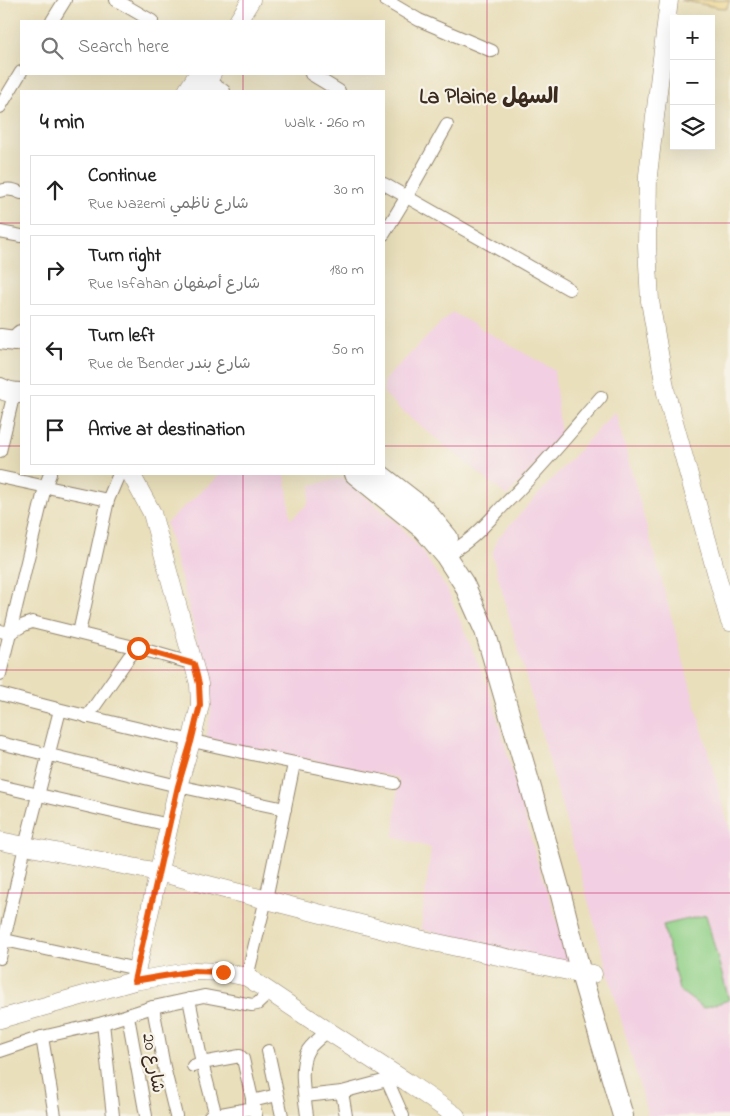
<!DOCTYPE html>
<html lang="en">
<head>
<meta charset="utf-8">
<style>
	:root { --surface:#fff; --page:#f2f2f2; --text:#222; --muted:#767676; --line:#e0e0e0 }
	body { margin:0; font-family:"Indie Flower","Playpen Sans Arabic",sans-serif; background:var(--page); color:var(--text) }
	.controls { position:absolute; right:15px; top:15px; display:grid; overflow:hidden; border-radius:0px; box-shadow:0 5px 20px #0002 }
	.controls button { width:45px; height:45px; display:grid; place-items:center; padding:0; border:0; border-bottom:1px solid var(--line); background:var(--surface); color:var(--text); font:25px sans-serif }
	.stop { position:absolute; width:15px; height:15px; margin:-11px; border:4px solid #ea580c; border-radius:50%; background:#fff }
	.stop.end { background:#ea580c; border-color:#fff; box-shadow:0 1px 5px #0008 }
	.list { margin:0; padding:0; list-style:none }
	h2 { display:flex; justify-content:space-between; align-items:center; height:65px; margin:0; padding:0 20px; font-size:21px }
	h2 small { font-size:16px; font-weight:400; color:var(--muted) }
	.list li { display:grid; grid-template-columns:32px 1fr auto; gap:15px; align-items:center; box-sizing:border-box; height:70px; margin:0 10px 10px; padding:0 10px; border:1px solid var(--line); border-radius:0px }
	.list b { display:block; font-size:19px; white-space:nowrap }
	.list p { margin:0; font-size:16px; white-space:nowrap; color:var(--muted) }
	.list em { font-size:16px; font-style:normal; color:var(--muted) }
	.icon { flex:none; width:28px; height:28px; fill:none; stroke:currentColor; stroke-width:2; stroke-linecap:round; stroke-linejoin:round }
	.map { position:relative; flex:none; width:730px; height:1116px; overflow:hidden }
	.search { position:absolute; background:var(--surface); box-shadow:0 5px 20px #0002; left:20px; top:20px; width:365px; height:55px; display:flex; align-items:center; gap:12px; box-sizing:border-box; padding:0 18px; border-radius:0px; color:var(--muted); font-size:19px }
	.panel { position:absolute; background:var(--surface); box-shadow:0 5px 20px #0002; left:20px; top:90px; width:365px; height:385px; border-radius:0px }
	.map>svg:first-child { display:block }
	.built { fill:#f2cfe2 }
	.green { fill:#90d087; stroke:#667d52 }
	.sand { fill:#eeda9e; stroke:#94825e }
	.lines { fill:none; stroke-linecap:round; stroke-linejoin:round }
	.street-casing { stroke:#92846c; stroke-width:14 }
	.secondary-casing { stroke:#92846c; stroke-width:19 }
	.primary-casing { stroke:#92846c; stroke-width:22 }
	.street { stroke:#fff; stroke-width:12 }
	.secondary { stroke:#fff; stroke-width:18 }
	.primary { stroke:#fff; stroke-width:20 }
	.route { stroke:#ea580c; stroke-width:6 }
	.grid { fill:none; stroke:#c2185b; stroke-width:1; stroke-opacity:0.55 }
	.labels { text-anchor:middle; stroke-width:4.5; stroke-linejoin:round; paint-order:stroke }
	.street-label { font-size:18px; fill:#3b2a1e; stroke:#f7f3e8 }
	.district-label { font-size:22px; font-weight:bold; fill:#3b2a1e; stroke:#f7f3e8 }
</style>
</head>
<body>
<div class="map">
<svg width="730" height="1116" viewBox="0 0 730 1116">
	<rect width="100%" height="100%" fill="#f7f3e8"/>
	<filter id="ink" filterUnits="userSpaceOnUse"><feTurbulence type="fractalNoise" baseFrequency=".02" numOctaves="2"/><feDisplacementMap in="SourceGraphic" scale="10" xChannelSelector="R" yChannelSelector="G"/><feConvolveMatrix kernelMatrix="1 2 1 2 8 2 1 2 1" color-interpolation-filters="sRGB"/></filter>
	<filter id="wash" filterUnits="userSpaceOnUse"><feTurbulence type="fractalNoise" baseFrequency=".0096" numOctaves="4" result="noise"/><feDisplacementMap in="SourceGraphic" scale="20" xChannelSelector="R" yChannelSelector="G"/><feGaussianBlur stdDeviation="1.12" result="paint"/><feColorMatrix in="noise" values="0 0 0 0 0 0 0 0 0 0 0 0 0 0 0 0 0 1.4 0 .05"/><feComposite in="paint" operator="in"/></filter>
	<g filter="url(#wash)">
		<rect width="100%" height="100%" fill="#e9dfbb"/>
		<!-- built -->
		<g class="built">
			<polygon points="452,312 554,370 561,436 507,496 400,409 384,393 384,380"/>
			<polygon points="615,411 730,831 730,1116 648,1116 492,555 497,539"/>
			<polygon points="221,474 285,474 291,519 308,504 311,485 342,478 397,523 422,551 448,591 492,698 539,867 574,969 421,929 431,848 394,837 398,778 206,738 211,711 211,691 166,523"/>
		</g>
		<!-- green -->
		<polygon class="green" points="706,915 729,1000 703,1008 679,990 663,925"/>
		<!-- sand -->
		<polygon class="sand" points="681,0 730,0 726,9"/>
	</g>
	<g filter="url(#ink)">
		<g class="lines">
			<!-- street casing -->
			<g class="street-casing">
				<g id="street">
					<polyline points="116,0 152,21"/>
					<polyline points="385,0 419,20 492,51"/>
					<polyline points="52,21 65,0"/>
					<polyline points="311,74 339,91"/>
					<polyline points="201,77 224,91"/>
					<polyline points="0,107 21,72"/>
					<polyline points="384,184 569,289"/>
					<path d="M0,191C8,188 14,189 21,193"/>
					<polyline points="0,232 21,236"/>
					<polyline points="384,234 407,196 447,125"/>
					<polyline points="0,451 14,393"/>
					<polyline points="0,477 108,500"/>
					<path d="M445,555C469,544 485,525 503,506C538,472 569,434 601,397"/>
					<polyline points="0,631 10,633 24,625 32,622 138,648 194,664"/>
					<polyline points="79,633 108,500 119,474"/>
					<polyline points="0,674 45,487 50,474"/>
					<path d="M0,694C130,729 261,757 394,783"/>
					<polyline points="87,717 129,657 138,648"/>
					<polyline points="0,743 178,786 285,809"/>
					<polyline points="0,786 169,825"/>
					<polyline points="0,939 137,969"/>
					<polyline points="0,958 25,846 60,710"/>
					<polyline points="247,977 266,899 294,764"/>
					<polyline points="189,999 202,1063 216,1116"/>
					<polyline points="153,1007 164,1067 176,1116"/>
					<polyline points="128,1016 146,1116"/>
					<polyline points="103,1023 113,1116"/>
					<polyline points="42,1037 55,1116"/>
					<polyline points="0,1051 42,1037 103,1023 153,1007 204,996 252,1005 257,1004 270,992"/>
					<polyline points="268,1051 282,1116"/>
					<polyline points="193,1066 202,1063 240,1056 243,1059 256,1116"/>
					<polyline points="387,1080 403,1116"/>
					<polyline points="342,1092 346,1116"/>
					<polyline points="305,1096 342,1092 387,1080 403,1081"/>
					<polyline points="252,1101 277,1095"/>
					<polyline points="210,1116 254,1108"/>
					<path d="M307,1116C305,1098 298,1066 308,1050C313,1043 322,1036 328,1031"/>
				</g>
			</g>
			<!-- secondary casing -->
			<g class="secondary-casing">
				<g id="secondary">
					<polyline points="669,0 648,175 647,246 650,301 666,393 730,622"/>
					<polyline points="238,21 251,0"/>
					<polyline points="187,91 198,74"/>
					<polyline points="202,91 212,74"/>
					<polyline points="131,474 152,513 199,684 200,705 191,742 178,786 134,981"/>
					<polyline points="0,841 158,872 419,939 568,971 593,974"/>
					<polyline points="0,1019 134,981 194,971 223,972 247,977 270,992 328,1031 407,1082 456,1116"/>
				</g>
			</g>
			<!-- primary casing -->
			<g class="primary-casing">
				<g id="primary">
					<polyline points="0,339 15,341 21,335"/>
					<path d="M0,388C7,392 13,393 21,393"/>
					<polyline points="355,474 423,529 445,555 464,584 485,631 533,795 560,891 581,974 623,1116"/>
					<polyline points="379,474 424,509 448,538"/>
				</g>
			</g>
			<!-- street -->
			<use href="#street" class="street"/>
			<!-- secondary -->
			<use href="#secondary" class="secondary"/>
			<!-- primary -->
			<use href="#primary" class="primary"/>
		</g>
	</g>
	<g class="lines" filter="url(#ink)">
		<!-- route -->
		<polyline class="route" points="138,648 194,664 199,684 200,705 191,742 178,786 134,981 194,971 223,972"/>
	</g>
	<!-- grid -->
	<path class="grid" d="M243,0V21M487,0V1116M243,74V91M0,223H21M384,223H730M0,446H21M384,446H730M243,474V1116M0,670H730M0,893H730"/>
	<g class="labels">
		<!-- street labels -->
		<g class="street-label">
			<text transform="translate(154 1063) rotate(80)" y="6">شارع 20</text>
		</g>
		<!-- district labels -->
		<g class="district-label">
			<text x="489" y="103">La Plaine السهل</text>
		</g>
	</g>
</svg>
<div class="controls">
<button>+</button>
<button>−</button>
<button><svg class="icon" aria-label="layers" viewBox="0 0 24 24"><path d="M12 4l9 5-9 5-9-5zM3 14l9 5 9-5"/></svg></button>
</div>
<div class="stop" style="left:138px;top:648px"></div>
<div class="stop end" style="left:223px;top:972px"></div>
<div class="search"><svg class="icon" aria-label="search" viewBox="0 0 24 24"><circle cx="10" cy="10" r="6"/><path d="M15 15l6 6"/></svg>Search here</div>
<section class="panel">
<h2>4 min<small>Walk · 260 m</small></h2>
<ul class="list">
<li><svg class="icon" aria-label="ahead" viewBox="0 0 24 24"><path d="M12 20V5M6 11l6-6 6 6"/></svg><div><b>Continue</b><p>Rue Nazemi شارع ناظمي</p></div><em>30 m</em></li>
<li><svg class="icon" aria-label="right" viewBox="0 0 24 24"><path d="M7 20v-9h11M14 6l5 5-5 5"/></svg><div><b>Turn right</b><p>Rue Isfahan شارع أصفهان</p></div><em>180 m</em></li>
<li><svg class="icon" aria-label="left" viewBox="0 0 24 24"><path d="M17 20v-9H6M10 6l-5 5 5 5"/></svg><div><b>Turn left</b><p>Rue de Bender شارع بندر</p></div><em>50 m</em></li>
<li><svg class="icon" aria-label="arrive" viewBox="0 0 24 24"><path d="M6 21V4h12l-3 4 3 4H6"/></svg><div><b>Arrive at destination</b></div></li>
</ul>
</section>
</div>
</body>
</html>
